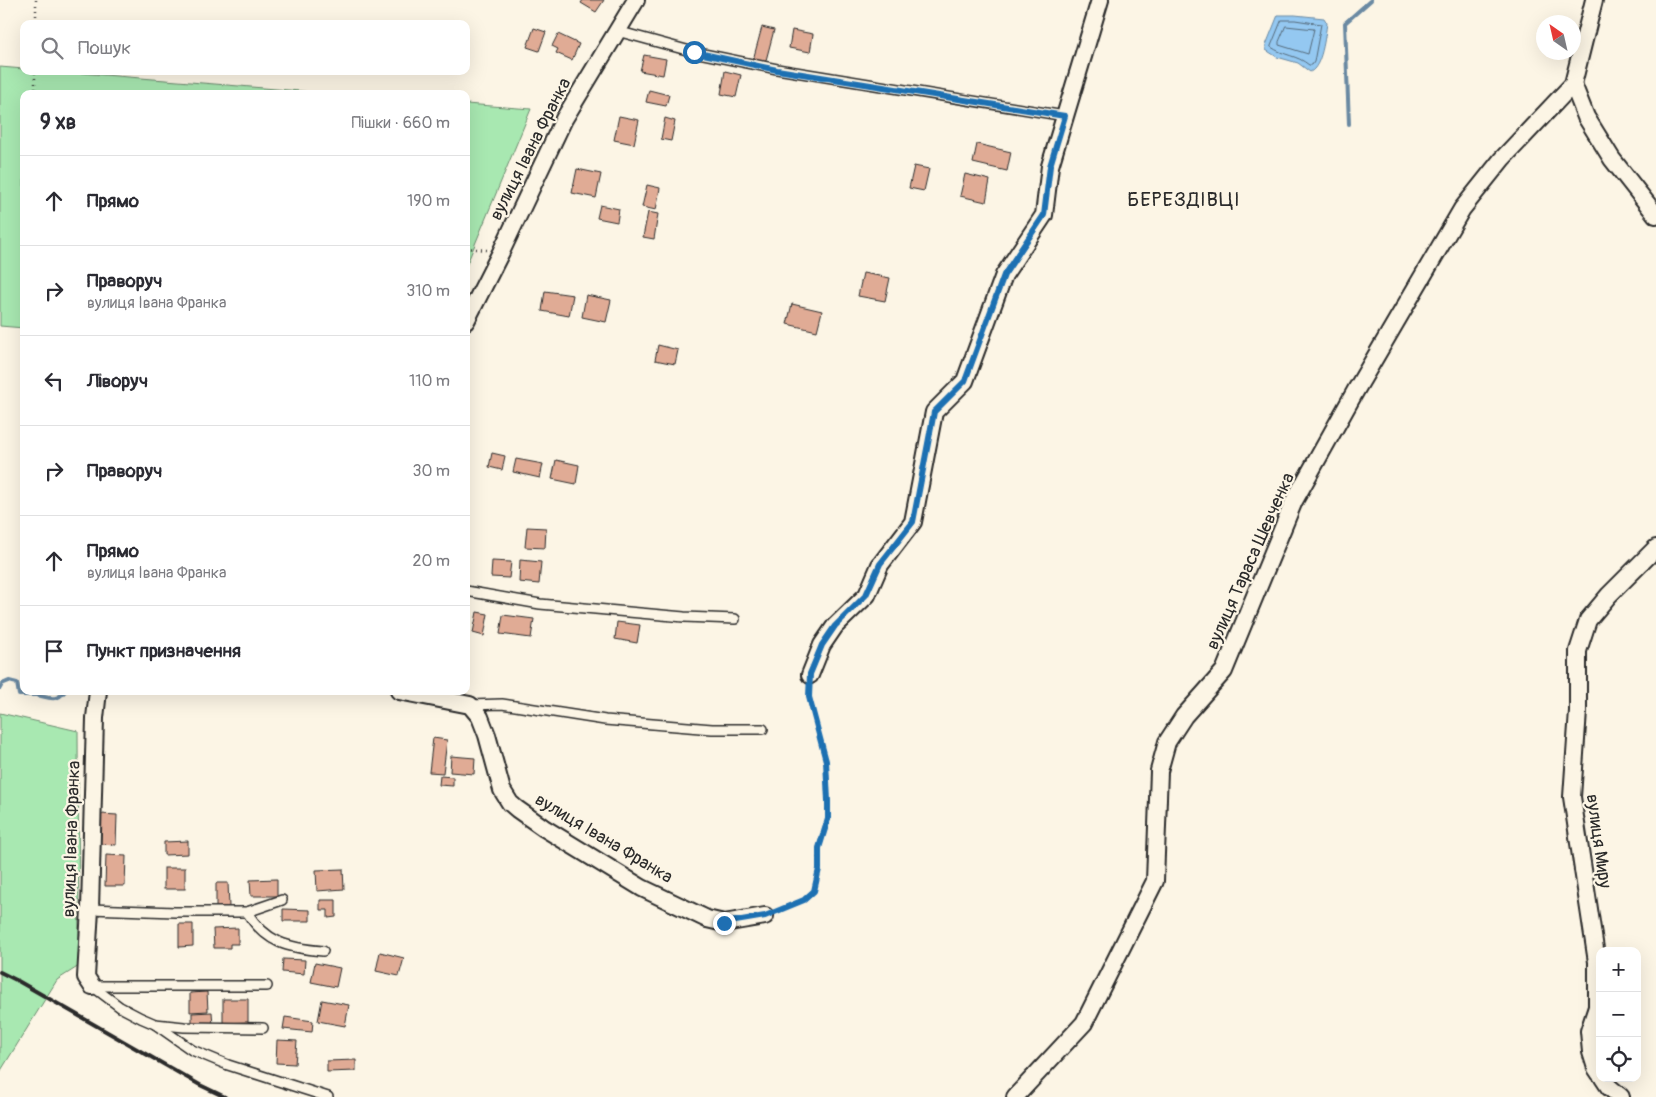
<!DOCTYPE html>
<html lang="uk">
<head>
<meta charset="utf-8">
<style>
	:root { --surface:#fff; --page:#f2f2f3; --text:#2b2b33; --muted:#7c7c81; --line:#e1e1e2 }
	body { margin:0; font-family:Pangolin,sans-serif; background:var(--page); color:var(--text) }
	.controls { position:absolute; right:15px; bottom:15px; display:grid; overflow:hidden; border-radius:10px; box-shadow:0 5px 20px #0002 }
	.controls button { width:45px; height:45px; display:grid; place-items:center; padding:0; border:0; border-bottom:1px solid var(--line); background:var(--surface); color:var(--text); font:25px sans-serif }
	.compass { position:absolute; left:1536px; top:15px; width:45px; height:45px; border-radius:50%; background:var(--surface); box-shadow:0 5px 20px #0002; rotate:326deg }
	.stop { position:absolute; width:15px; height:15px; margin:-11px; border:4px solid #1f6fb2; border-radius:50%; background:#fff }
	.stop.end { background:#1f6fb2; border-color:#fff; box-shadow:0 1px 5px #0008 }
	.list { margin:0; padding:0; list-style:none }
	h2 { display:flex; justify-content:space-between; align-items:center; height:65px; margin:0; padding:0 20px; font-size:21px }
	h2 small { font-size:16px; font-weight:400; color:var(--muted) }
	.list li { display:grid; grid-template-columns:32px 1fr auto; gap:15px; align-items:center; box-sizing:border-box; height:90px; padding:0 20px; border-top:1px solid var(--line) }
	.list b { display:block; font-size:19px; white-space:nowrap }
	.list p { margin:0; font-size:16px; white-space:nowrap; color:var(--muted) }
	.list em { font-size:16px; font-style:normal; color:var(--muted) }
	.icon { flex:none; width:28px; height:28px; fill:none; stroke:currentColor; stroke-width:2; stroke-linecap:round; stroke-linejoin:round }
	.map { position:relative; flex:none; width:1656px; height:1097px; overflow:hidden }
	.search { position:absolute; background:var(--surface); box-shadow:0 5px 20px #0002; left:20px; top:20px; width:450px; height:55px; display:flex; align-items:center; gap:12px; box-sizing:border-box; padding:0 18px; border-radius:10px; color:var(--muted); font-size:19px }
	.panel { position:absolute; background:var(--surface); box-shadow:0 5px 20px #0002; left:20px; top:90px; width:450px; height:605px; border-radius:10px }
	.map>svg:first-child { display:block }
	.green { fill:#a8e8b1; stroke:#6a8a6e }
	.water { fill:#94c8f1; stroke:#6a89a2 }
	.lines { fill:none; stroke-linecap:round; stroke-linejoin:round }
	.shore { stroke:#556a7a; stroke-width:1 }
	.stream { stroke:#6a89a2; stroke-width:4 }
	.building { fill:#e0ab95; stroke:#2b2b2b }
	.service-casing { stroke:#2b2b2b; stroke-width:12 }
	.minor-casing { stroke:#2b2b2b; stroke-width:20 }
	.path { stroke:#2b2b2b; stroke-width:2.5; stroke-dasharray:1 4; stroke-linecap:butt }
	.service { stroke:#fcf5e5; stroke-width:9 }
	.minor { stroke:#fcf5e5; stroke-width:16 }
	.rail { stroke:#2b2b2b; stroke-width:4 }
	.route { stroke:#1f6fb2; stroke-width:6 }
	.labels { text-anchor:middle; stroke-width:4.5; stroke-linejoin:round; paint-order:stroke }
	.street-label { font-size:18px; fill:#2b2b2b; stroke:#fcf5e5 }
	.quarter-label { font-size:20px; letter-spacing:1px; fill:#2b2b2b; stroke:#fcf5e5 }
</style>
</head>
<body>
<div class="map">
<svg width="1656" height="1097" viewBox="0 0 1656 1097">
	<rect width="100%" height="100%" fill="#fcf5e5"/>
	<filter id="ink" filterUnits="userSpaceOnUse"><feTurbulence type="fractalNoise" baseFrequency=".02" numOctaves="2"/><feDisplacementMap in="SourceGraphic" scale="10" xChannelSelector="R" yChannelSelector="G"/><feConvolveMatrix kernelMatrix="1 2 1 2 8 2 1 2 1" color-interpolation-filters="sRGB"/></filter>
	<g filter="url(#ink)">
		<!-- green -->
		<g class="green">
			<polygon points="0,67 24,69 24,71 55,71 337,94 24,94 24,328 0,326"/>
			<polygon points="466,104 531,109 466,266"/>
			<polygon points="0,713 78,731 79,966 57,980 0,1072"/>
		</g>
		<!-- water -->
		<path class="water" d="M1278,15H1295L1324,18L1327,23C1325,36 1322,67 1310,72L1298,63L1277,57L1266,50V45Z"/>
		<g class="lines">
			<!-- shore -->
			<g class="shore">
				<path d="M1282,20H1295L1321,24L1314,62L1312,65H1309C1297,55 1284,56 1271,47Z"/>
				<polygon points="1286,26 1314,29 1308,54 1279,45 1279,42"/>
			</g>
			<!-- stream -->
			<g class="stream">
				<polyline points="1349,124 1345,23 1371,0"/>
				<path d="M0,688L2,684L9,681L17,683L19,695C24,695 30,695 36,695C48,697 56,703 65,691"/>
			</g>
		</g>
		<!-- building -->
		<g class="building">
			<polygon points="583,0 604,0 596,12 581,3"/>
			<polygon points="762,27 774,30 765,64 753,60"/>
			<polygon points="534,28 546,32 539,51 527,47"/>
			<polygon points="792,30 813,34 810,52 789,48"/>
			<polygon points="558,34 579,44 572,60 556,53 558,49 552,46"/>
			<polygon points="644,55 666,59 663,75 640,71"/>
			<polygon points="725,71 741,75 736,97 721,94"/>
			<polygon points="649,90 669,95 666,106 646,102"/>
			<polygon points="619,116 639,120 634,144 614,140"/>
			<polygon points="665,118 675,121 671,141 661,139"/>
			<polygon points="977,144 1011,152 1007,171 973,163"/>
			<polygon points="914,166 929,169 924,191 909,188"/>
			<polygon points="577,169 601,174 596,198 572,193"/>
			<polygon points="965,174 990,180 986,202 960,196"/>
			<polygon points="647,185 660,188 656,210 642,207"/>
			<polygon points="600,205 619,209 617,222 597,218"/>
			<polygon points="648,212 658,214 654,239 643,237"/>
			<polygon points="863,273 890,278 885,301 858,296"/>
			<polygon points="545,291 573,295 569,316 542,311"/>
			<polygon points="586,295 611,300 606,322 582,317"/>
			<polygon points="792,304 822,311 817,331 787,324"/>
			<polygon points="658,345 678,350 675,364 655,360"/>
			<polygon points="492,453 505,456 502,470 489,467"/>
			<polygon points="516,459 543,464 540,478 513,472"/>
			<polygon points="556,460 579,465 576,484 552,479"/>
			<polygon points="527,527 546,528 545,548 525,547"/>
			<polygon points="520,560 541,562 539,584 519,582"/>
			<polygon points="492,561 511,562 509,578 491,577"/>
			<polygon points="477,612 488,614 484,636 473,633"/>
			<polygon points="503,615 534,619 531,638 500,634"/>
			<polygon points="617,622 640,625 637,643 615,639"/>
			<polygon points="433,738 447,740 443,773 429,772"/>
			<polygon points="451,756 475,758 474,774 450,772"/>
			<polygon points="440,776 453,777 453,786 439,785"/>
			<polygon points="101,814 117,815 116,845 100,844"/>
			<polygon points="188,841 188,854 164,855 164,842"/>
			<polygon points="106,855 126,856 125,886 105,886"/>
			<rect x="164" y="868" width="21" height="21"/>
			<polygon points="343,869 344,889 317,891 316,870"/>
			<polygon points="277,879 277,896 251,896 250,880"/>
			<polygon points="216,883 228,883 229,907 216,907"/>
			<polygon points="320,900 336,900 336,917 328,918 328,910 320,910"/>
			<polygon points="283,909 310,910 310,921 283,921"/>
			<polygon points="179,924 193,924 193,946 179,947"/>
			<polygon points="238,928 238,944 230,944 230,948 214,948 213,929"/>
			<polygon points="380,952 404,958 399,976 376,971"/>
			<polygon points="283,959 305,960 304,974 282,972"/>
			<polygon points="315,963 340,968 336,987 311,982"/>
			<polygon points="207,992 208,1011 190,1012 190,993"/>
			<polygon points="223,999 248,999 248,1022 223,1023"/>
			<polygon points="322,1000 349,1005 345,1026 318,1021"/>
			<polygon points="212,1012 213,1026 192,1026 192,1013"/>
			<polygon points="285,1017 313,1021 312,1032 283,1029"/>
			<polygon points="277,1040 297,1041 295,1064 276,1063"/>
			<polygon points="356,1060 356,1071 327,1072 327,1061"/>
		</g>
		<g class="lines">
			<!-- service casing -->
			<g class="service-casing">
				<g id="service">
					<polyline points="617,31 694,52 777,69 1065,116"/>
					<polyline points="466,591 540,604 684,617 735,619"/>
					<polyline points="470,705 502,704 605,720 712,729 763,729"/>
					<polyline points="90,909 175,912 247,912 282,900"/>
					<path d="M247,912C266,943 288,948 323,951"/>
					<polyline points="92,986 120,1007 141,1018 155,1024 184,1027 263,1028"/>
					<polyline points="93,986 267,986"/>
					<polyline points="155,1024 192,1050 228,1065 328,1097"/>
				</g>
			</g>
			<!-- minor casing -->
			<g class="minor-casing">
				<g id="minor">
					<polyline points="1573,84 1586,117 1612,159 1656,215"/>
					<polyline points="466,321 501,252 564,119 636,0"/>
					<polyline points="810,675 822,645 835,626 867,595 880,565 913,522 934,412 965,381 1004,275 1044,215 1050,166 1100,0"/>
					<polyline points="399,691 470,705 480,717 487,735 502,790 510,803 517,809 544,828 642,888 707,919 724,923 765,916"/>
					<polyline points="92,986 86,977 90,909 95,718 98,691"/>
					<polyline points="1600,1074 1596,1068 1591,1052 1589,1031 1597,1007 1597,962 1572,797 1578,711 1578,651 1588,620 1609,595 1656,548"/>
					<polyline points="1603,1078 1609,1087 1621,1097"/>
					<polyline points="1015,1097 1084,1023 1155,881 1159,771 1167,742 1184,716 1224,671 1294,501 1356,390 1462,209 1502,159 1573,84 1594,0"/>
				</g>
			</g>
			<!-- path -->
			<g class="path">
				<polyline points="36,0 36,24"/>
				<polyline points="35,94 35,71"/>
				<polyline points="466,248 487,250"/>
				<polyline points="778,911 803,900 814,891 819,869 819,848 828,819 826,761 809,697 809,688"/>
			</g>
			<!-- service -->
			<use href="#service" class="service"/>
			<!-- minor -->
			<use href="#minor" class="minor"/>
			<!-- rail -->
			<polyline class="rail" points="0,972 18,981 200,1085 225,1097"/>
		</g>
	</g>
	<g class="lines" filter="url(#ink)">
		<!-- route -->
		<polyline class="route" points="694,52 777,70 1065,116 1050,166 1044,215 1004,275 965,381 934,412 913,522 880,564 866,595 835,626 822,645 810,674 809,697 826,761 828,801 828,819 819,848 819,869 814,891 804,900 765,916 724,923"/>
	</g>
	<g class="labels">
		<!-- street labels -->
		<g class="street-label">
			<text transform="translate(530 149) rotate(-63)" y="6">вулиця Івана Франка</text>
			<text transform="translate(1250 561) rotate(-66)" y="6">вулиця Тараса Шевченка</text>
			<text transform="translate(604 838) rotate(31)" y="6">вулиця Івана Франка</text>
			<text transform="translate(71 839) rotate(-88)" y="6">вулиця Івана Франка</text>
			<text transform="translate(1599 841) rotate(82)" y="6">вулиця Миру</text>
		</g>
		<!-- quarter labels -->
		<g class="quarter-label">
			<text x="1184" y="206">БЕРЕЗДІВЦІ</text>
		</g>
	</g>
</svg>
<div class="controls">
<button>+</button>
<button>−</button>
<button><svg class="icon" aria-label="locate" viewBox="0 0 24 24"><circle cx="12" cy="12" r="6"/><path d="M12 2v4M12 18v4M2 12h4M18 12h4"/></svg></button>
</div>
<svg class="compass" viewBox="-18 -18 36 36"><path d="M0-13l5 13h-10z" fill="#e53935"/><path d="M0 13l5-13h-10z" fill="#7c7c81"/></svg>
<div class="stop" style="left:694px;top:52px"></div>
<div class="stop end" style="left:724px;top:923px"></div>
<div class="search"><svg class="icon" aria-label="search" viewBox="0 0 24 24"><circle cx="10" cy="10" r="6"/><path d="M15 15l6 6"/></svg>Пошук</div>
<section class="panel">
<h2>9 хв<small>Пішки · 660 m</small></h2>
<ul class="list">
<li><svg class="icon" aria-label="ahead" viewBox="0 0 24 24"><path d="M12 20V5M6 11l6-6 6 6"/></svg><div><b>Прямо</b></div><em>190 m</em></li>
<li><svg class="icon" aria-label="right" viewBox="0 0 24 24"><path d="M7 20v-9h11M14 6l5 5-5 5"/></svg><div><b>Праворуч</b><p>вулиця Івана Франка</p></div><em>310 m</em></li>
<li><svg class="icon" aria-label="left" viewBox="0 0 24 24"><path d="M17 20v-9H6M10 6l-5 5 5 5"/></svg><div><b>Ліворуч</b></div><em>110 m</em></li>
<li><svg class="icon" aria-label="right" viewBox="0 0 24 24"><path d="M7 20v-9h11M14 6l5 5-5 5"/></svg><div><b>Праворуч</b></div><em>30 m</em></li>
<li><svg class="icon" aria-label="ahead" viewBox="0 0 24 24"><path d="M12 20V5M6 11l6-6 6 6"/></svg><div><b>Прямо</b><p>вулиця Івана Франка</p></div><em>20 m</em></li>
<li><svg class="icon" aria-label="arrive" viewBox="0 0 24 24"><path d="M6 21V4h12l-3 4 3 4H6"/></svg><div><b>Пункт призначення</b></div></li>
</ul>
</section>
</div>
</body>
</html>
